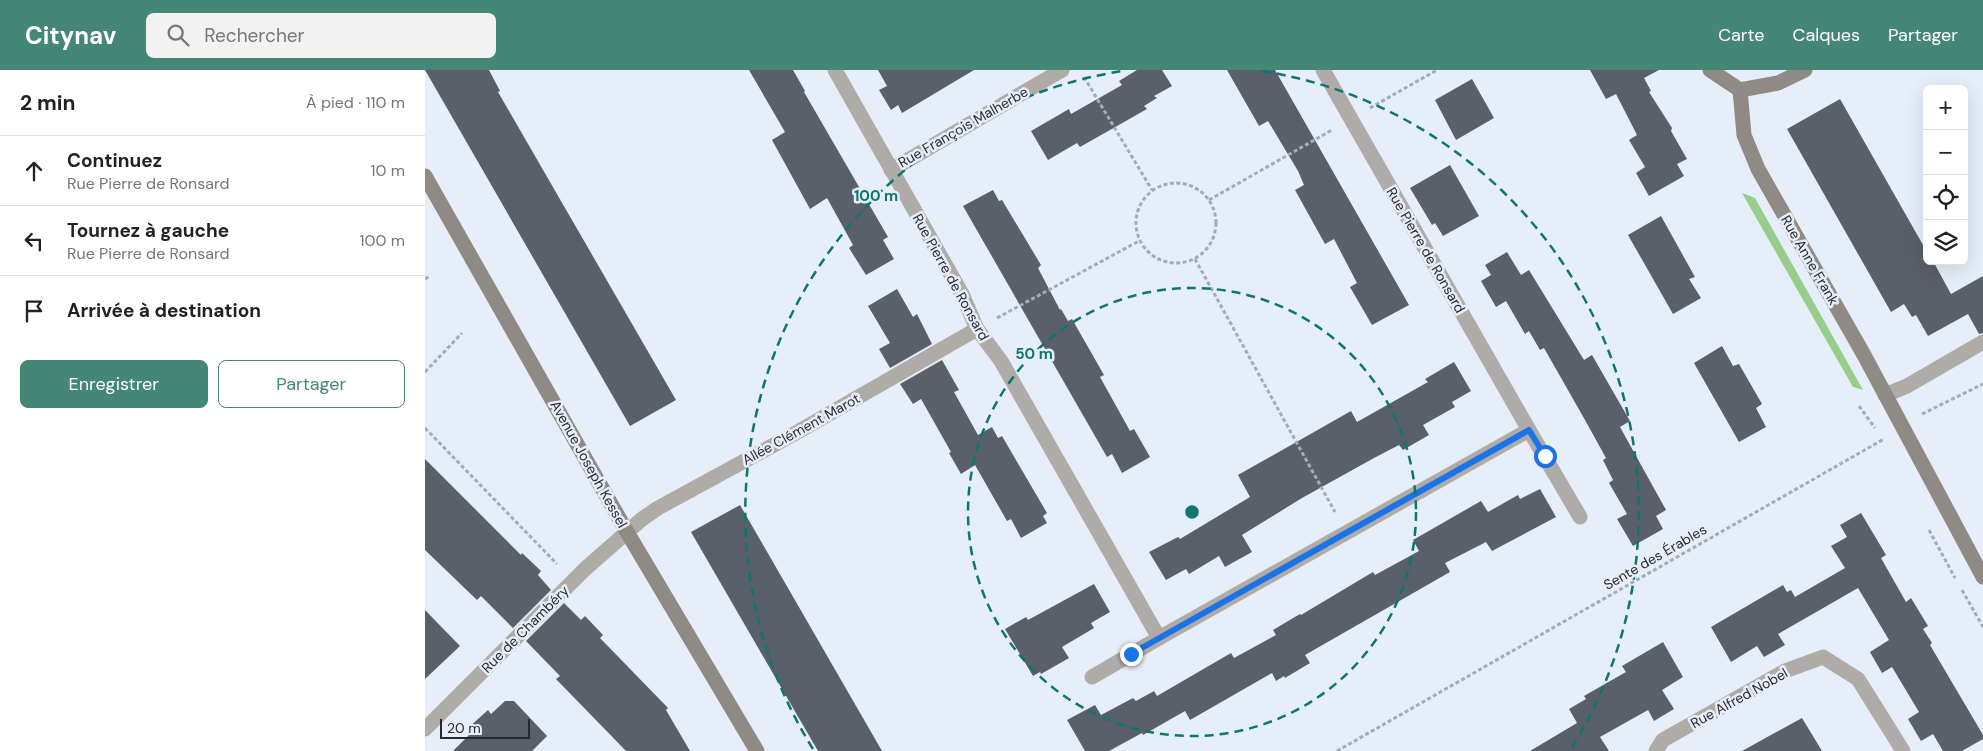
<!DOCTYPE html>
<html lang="fr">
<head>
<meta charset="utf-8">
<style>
	:root { --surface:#fff; --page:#f2f2f2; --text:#222; --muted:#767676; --line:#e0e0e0; --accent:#458777 }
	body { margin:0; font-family:"DM Sans",sans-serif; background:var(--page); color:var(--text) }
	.controls { position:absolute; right:15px; top:15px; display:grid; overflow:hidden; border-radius:8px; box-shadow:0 5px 20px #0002 }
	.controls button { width:45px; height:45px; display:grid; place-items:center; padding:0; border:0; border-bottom:1px solid var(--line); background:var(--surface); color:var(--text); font:25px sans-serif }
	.scale { position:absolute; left:15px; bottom:12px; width:90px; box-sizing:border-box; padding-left:5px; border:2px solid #27292d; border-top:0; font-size:14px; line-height:18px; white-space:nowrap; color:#27292d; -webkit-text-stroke:4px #e6eef9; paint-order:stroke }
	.stop { position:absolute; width:15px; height:15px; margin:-11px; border:4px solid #1a73e8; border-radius:50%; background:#fff }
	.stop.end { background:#1a73e8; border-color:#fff; box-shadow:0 1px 5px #0008 }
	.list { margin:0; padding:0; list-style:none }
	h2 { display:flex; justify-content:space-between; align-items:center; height:65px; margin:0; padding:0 20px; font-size:21px }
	h2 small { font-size:16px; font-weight:400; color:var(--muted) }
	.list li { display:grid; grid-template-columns:32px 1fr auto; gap:15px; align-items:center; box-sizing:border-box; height:70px; padding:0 20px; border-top:1px solid var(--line) }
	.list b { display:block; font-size:19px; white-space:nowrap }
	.list p { margin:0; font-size:16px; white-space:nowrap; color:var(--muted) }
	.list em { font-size:16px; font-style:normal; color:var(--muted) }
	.actions { display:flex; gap:10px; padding:15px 20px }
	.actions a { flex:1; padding:11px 0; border:1px solid var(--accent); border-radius:8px; text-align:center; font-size:18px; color:var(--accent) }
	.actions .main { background:var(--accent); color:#fff }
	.icon { flex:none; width:28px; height:28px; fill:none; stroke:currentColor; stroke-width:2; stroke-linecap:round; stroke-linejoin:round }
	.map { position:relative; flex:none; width:1558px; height:681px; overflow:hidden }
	header { display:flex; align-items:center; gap:30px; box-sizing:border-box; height:70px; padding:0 25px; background:var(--accent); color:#fff }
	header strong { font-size:24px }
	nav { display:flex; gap:28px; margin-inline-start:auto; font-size:18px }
	.search { width:350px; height:45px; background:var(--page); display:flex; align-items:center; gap:12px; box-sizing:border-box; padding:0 18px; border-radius:8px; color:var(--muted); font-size:19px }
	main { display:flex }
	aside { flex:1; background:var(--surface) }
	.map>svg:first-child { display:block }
	.green { fill:#97cd8a }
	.building { fill:#596069 }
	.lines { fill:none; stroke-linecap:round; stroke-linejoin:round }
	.path { stroke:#a6acb5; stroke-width:3; stroke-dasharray:4 2.5; stroke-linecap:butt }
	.street { stroke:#afaba7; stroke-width:15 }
	.secondary { stroke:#908a84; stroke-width:15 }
	.route { stroke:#1a73e8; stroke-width:6 }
	.ring { fill:none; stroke:#0f766e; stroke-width:2.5; stroke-dasharray:9 6 }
	.labels { text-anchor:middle; stroke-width:5; stroke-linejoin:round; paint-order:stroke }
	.street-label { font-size:14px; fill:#27292d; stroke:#e6eef9 }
	.centre { fill:#0f766e; stroke:#e6eef9; stroke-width:2.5 }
	.ring-label { font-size:15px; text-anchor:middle; font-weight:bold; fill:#0f766e; stroke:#e6eef9; stroke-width:5; stroke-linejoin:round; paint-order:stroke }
</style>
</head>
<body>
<header>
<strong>Citynav</strong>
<div class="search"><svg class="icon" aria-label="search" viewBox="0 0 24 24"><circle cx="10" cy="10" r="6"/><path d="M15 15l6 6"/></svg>Rechercher</div>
<nav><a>Carte</a><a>Calques</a><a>Partager</a></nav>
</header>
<main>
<aside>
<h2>2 min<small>À pied · 110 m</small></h2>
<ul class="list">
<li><svg class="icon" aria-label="ahead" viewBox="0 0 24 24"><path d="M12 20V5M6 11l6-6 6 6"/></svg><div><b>Continuez</b><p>Rue Pierre de Ronsard</p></div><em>10 m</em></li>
<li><svg class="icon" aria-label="left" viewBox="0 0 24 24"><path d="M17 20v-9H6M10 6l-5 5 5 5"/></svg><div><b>Tournez à gauche</b><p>Rue Pierre de Ronsard</p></div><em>100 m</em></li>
<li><svg class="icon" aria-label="arrive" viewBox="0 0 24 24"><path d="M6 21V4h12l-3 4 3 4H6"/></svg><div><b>Arrivée à destination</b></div></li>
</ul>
<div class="actions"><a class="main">Enregistrer</a><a>Partager</a></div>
</aside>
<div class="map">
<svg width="1558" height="681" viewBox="0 0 1558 681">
	<rect width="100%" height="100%" fill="#e6eef9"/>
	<!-- green -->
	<polygon class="green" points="1317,123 1330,128 1438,320 1428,317"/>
	<!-- building -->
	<g class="building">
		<polygon points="0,0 64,0 75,21 73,22 251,330 205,356"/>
		<polygon points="324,0 368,0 380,21 379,22 463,167 458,170 469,189 441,205 424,178 428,175 402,128 385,139 347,70 360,62"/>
		<polygon points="453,0 549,0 477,43 473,35 466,40 454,20 462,16"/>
		<polygon points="712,0 737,0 747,16 729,26 732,28 719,36 722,39 655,77 652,73 623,90 606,61 644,39 646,44 697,15 694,11"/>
		<polygon points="802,0 850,0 984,235 947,255 925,217 932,213 909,169 900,174 870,120 879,115 873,101 843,51 834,56"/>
		<polygon points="1165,0 1234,0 1219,8 1226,21 1224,22 1247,58 1246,61 1262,89 1252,94 1259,106 1224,126 1211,103 1220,97 1204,70 1212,65 1191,24 1181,29"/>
		<polygon points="1047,9 1069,48 1031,70 1010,30"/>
		<polygon points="1415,29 1502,182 1502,191 1508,191 1526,224 1558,206 1558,263 1554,264 1543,244 1503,266 1491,245 1487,247 1479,234 1466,242 1362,59"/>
		<polygon points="1025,95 1054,146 1018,166 1010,153 1007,155 985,118"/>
		<polygon points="568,120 574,131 577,130 616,195 613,198 635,240 636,239 643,251 647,249 679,305 675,307 705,361 709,359 725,387 697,403 687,384 682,387 538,136"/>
		<polygon points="1236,146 1270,207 1264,209 1276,228 1248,244 1203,165"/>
		<polygon points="1082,182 1096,205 1104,200 1159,290 1167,285 1205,351 1195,357 1241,440 1231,446 1238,459 1208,476 1192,449 1202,444 1184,413 1188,410 1178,390 1181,388 1160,350 1119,278 1115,280 1104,261 1100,264 1081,231 1071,237 1056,211 1066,205 1060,195"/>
		<polygon points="472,219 488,247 492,244 507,274 465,298 454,279 465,273 443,236"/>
		<polygon points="1297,276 1308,296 1314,294 1337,334 1331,338 1341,357 1314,372 1269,293"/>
		<polygon points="517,290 534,320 529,322 553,365 567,357 573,368 577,366 622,443 618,446 622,453 596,468 586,449 582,451 550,395 536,404 524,383 526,382 496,329 488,334 475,314"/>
		<polygon points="1029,292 1046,321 1027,332 1030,337 998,355 1004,365 978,380 974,375 949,388 877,428 817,465 827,482 800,497 794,486 764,504 761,499 741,510 724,482 753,467 755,469 825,427 813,405 926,341 932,352 1003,312 1000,309"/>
		<polygon points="0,389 96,485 97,483 116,501 113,505 126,520 88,558 56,526 52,530 0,480"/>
		<polygon points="1115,419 1131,447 1067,481 1061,472 1020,493 1025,502 880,585 885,593 860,608 859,606 851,611 847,603 765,650 760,641 718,665 717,663 684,681 660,681 642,650 670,635 676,645 708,628 711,631 729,621 732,626 806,583 809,588 851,565 848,560 875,544 876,545 948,502 950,505 994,481 988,470 1056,431 1063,442 1093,425 1095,429"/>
		<polygon points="315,435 457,681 393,681 266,462"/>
		<polygon points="1436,443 1461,485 1456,488 1481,532 1486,528 1503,556 1498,559 1507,573 1505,575 1558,665 1558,669 1537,681 1518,681 1508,664 1496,671 1483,649 1494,642 1467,597 1457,603 1445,582 1464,570 1433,518 1353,564 1360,575 1339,587 1332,576 1306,592 1286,557 1358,515 1362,522 1366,520 1370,527 1420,498 1406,476 1422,467 1415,455"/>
		<polygon points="669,514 685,542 666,553 669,558 637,577 644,588 616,604 615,602 608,606 580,559 601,547 603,550"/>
		<polygon points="139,533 156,550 160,546 178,565 175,568 243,638 241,640 265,681 201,681 131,609 135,606 101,571"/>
		<polygon points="0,540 35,576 0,609"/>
		<polygon points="1238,572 1258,607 1237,620 1249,639 1229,651 1223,640 1175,667 1184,681 1105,681 1152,653 1144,639 1161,629 1159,626 1201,602 1197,596"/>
		<polygon points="80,631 89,631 122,666 107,681 28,681 47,662 43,658 63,640 66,644"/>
		<polygon points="1377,648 1397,681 1317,681"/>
	</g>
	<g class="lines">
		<!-- path -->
		<g class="path">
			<polyline points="659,7 727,120"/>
			<polyline points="945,38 1012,0"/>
			<circle cx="751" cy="153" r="40"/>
			<polyline points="784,130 907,60"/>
			<polyline points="770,189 910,442"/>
			<polyline points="0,209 5,206"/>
			<polyline points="572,248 714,171"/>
			<polyline points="0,302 37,263"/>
			<polyline points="1434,336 1450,358"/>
			<polyline points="1497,344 1558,314"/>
			<polyline points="0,358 132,494"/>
			<polyline points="1504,460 1530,508"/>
			<polyline points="1537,520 1558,557"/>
			<polyline points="912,681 1459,369"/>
		</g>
		<!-- street -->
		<g class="street">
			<polyline points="410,0 537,224 552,259 576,291 734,568 1104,360 898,0"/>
			<polyline points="466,100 637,0"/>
			<polyline points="1460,325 1482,316 1558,272"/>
			<polyline points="1104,360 1155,447"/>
			<polyline points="667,607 734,568"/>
			<polyline points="0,659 160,499 217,449 233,438 369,364 552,259"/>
			<polyline points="1231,681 1238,670 1360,601 1398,587 1433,609 1478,681"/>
		</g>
		<!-- secondary -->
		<g class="secondary">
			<polyline points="1285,0 1315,20 1353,13 1380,0"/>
			<polyline points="1315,20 1319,65 1333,99 1439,285 1558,507"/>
			<polyline points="0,106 202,462 332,681"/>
		</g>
	</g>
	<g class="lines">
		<!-- route -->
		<polyline class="route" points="706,584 1104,360 1120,386"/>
	</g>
	<!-- distance rings -->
	<g class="ring">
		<circle cx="767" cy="442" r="224"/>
		<path d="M388 679A447 447 0 0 1 697 1M837 1A447 447 0 0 1 1146 679"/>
	</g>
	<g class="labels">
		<!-- street labels -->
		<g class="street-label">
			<text transform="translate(538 57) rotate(-30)" y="5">Rue François Malherbe</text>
			<text transform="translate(1001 180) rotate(60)" y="5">Rue Pierre de Ronsard</text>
			<text transform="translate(1385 190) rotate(60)" y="5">Rue Anne Frank</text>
			<text transform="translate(526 207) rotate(61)" y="5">Rue Pierre de Ronsard</text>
			<text transform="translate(376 359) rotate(-29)" y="5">Allée Clément Marot</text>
			<text transform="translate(164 394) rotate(61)" y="5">Avenue Joseph Kessel</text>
			<text transform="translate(1230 487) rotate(-30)" y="5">Sente des Érables</text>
			<text transform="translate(100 559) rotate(-45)" y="5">Rue de Chambéry</text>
			<text transform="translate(1314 628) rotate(-29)" y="5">Rue Alfred Nobel</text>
		</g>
	</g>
	<circle cx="767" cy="442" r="8" class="centre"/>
	<g class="ring-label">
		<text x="451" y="131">100 m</text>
		<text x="609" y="289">50 m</text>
	</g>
</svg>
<div class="controls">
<button>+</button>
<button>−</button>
<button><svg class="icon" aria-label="locate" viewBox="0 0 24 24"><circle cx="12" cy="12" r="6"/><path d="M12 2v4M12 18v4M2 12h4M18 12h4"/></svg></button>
<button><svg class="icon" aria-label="layers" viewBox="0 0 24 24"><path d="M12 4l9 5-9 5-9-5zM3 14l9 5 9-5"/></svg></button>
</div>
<div class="scale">20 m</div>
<div class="stop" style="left:1120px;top:386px"></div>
<div class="stop end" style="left:706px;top:584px"></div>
</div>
</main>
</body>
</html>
